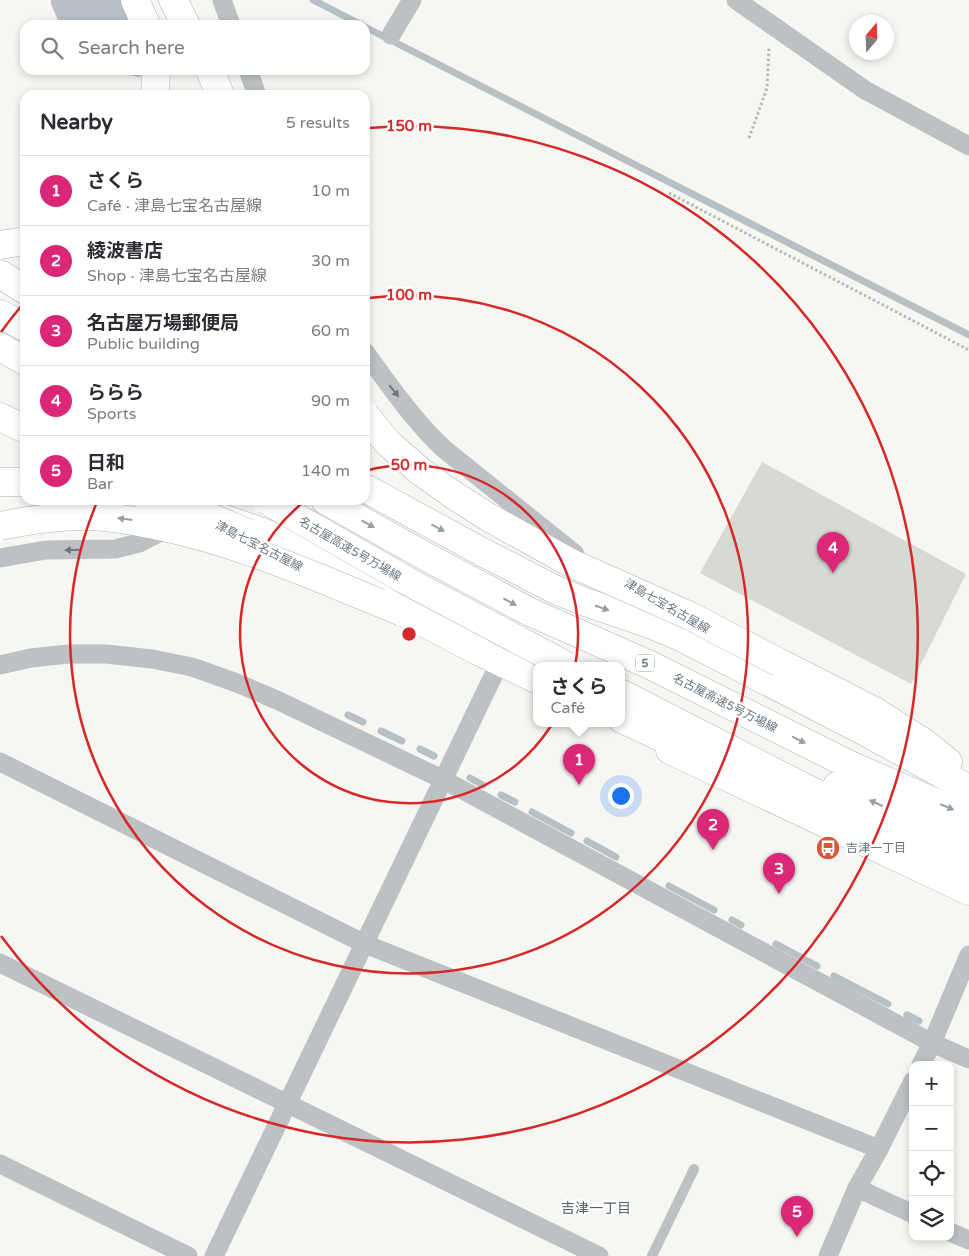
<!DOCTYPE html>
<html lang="en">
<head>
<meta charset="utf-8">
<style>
	:root { --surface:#fff; --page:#f2f2f3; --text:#2b2b33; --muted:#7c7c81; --line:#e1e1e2; --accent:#db2777 }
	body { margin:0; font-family:"Varela Round","Noto Sans JP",sans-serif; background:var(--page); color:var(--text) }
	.controls { position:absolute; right:15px; bottom:15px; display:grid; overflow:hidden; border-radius:10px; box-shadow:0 2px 8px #0003 }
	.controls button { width:45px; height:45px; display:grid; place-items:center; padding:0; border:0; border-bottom:1px solid var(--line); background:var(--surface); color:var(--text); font:25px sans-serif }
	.compass { position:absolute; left:849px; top:15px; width:45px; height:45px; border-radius:50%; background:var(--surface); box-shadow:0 2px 8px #0003; rotate:19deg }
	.you { position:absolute; left:620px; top:795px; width:18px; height:18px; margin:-12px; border:4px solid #fff; border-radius:50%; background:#1a73e8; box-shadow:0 0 0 8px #1a73e833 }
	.badge { display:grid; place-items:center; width:32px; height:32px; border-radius:50%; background:var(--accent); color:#fff; font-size:16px; font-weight:700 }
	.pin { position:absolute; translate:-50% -41px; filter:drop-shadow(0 1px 2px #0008) }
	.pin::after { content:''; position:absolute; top:26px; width:18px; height:15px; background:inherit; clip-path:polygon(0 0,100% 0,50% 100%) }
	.popup { position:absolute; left:533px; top:662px; width:92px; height:65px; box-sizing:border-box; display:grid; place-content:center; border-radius:10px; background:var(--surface); filter:drop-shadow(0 1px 4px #0005); font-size:16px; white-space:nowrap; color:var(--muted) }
	.popup b { font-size:19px; color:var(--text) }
	.popup::after { content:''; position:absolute; left:50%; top:100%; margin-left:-10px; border:10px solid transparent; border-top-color:var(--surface) }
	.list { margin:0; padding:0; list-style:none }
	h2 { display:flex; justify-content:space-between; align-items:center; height:65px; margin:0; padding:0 20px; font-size:21px }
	h2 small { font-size:16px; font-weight:400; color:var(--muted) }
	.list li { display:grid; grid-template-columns:32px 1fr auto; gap:15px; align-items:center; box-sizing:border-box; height:70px; padding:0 20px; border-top:1px solid var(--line) }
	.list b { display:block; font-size:19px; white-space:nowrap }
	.list p { margin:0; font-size:16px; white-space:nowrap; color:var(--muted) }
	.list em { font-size:16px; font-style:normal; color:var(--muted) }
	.icon { flex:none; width:28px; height:28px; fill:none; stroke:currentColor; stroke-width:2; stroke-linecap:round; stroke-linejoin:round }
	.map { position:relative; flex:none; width:969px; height:1256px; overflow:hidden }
	.search { position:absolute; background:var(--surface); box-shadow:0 2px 8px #0003; left:20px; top:20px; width:350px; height:55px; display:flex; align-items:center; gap:12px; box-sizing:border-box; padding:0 18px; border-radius:15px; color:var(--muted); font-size:19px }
	.panel { position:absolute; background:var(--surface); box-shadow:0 2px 8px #0003; left:20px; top:90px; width:350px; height:415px; border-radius:15px }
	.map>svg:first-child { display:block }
	.green { fill:#d6dad3 }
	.water { fill:#b7c1c5 }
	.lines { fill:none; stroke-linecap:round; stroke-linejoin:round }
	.stream { stroke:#b7c1c5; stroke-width:7 }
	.secondary-casing { stroke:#b0b5b9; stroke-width:29 }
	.highway-casing { stroke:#b1b4b7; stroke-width:29 }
	.path { stroke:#b7babc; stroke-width:3; stroke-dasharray:2.5 2.5; stroke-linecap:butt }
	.lane { stroke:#bdc1c4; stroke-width:10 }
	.street { stroke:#bdc1c4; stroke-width:19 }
	.secondary { stroke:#fff; stroke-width:28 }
	.highway { stroke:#fff; stroke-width:28 }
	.highway-bridge-casing { stroke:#b1b4b7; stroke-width:29; stroke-linecap:butt }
	.highway-bridge { stroke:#fff; stroke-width:28 }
	.oneway { fill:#687681 }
	.oneway2 { fill:#959fa7 }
	.ring { fill:none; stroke:#d62828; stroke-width:2.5 }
	.labels { text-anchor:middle; stroke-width:5; stroke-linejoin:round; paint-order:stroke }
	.shield { fill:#fff; stroke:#959fa7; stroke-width:1 }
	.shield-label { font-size:11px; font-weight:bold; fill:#687681 }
	.street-label { font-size:12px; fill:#687681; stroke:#fff }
	.poi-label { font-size:12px; fill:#687681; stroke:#fff; text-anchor:start }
	.neighbourhood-label { font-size:14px; fill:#555f67; stroke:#fff }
	.centre { fill:#d62828; stroke:#fff; stroke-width:2.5 }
	.ring-label { font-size:15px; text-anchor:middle; font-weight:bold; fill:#d62828; stroke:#fff; stroke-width:5; stroke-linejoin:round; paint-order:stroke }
</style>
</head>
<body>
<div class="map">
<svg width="969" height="1256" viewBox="0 0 969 1256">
	<rect width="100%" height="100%" fill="#f6f6f3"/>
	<!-- green -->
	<polygon class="green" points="762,462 966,574 911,684 700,573"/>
	<!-- water -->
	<g class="water">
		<polygon points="51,0 142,0 155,25 60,25 51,4"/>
		<polygon points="113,70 162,70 138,77"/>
	</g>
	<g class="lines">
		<!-- stream -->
		<g class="stream">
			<polyline points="313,0 362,25"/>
			<polyline points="365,27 969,335"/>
			<polyline points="348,715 363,722"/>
			<polyline points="381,731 402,741"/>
			<polyline points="420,749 434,756"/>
			<polyline points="470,778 483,785"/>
			<polyline points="501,795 515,802"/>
			<polyline points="532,812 571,833"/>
			<polyline points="587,841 616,857"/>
			<polyline points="669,886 714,910"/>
			<polyline points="732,920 741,925"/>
			<polyline points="776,944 817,966"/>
			<polyline points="834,976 888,1004"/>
			<polyline points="907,1015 919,1021"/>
		</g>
		<!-- secondary casing -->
		<g class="secondary-casing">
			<g id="secondary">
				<polyline points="0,417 25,429"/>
				<polyline points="670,750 969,891"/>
			</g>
		</g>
		<!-- highway casing -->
		<g class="highway-casing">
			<g id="highway">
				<polyline points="135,0 146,25"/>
				<polyline points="173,0 186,25"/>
				<polyline points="210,70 220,95"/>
				<polyline points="155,95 156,70"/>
				<polyline points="0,274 25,290"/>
				<polyline points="0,314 25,327"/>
				<polyline points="0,347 25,361"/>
				<polyline points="0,482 25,482"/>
				<polyline points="365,488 484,553 556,590 585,602 650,624 679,636 864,731 969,789"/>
				<polyline points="325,500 423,555 530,612 650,665 850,765 969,817"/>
				<polyline points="225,519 262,532 413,594"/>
				<polyline points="478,651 536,679"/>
				<polyline points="780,663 876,712 926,744 948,762"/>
				<polyline points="622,694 969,872"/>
				<polyline points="622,719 698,754"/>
				<polyline points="837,786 969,843"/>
			</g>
		</g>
		<!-- path -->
		<g class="path">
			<polyline points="749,138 767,88 769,47"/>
			<polyline points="669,193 969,350"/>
		</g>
		<!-- lane -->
		<polyline class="lane" points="652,1256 694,1169"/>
		<!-- street -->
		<g class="street">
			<polyline points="222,0 231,25"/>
			<polyline points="736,0 865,90 969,146"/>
			<polyline points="391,35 412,0"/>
			<polyline points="248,70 257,95"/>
			<path d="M365,352C389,385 414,421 444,449L575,554"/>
			<polyline points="0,558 46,550 115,549 139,543 170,527"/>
			<polyline points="0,665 31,658 69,654 106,654 152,659 192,667 237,683 279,701 444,780 932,1043 969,1059"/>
			<polyline points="0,762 365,944 879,1149"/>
			<polyline points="0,963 599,1256"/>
			<polyline points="921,1065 932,1043 969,955"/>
			<polyline points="0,1164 188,1256"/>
			<polyline points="857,1188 913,1214"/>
			<polyline points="950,1232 969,1240"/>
			<polyline points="214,1256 497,668"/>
			<polyline points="828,1256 857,1188 879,1149 913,1081"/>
		</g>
		<!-- secondary -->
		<use href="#secondary" class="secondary"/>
		<!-- highway -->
		<use href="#highway" class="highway"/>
		<!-- highway-bridge casing -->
		<g class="highway-bridge-casing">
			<g id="highway-bridge">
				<polyline points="0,245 25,241"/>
				<polyline points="365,415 388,443 420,471 452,494 488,517 571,563 690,616 780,663"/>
				<polyline points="148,500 215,519 248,533"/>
				<polyline points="266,500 407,581 567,666"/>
				<path d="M0,526C29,520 61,515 91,516C114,517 136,521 159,526C243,543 323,580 402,612"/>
				<polyline points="387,603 478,651"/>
			</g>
		</g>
		<!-- highway-bridge -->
		<use href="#highway-bridge" class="highway-bridge"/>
	</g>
	<!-- one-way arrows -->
	<defs><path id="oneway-solid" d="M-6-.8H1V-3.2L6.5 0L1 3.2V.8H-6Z" transform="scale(1.25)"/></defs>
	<g class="oneway">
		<use href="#oneway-solid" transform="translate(394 391) rotate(51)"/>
		<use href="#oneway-solid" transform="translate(72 550) rotate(179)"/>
	</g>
	<g class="oneway2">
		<use href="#oneway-solid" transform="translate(125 519) rotate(-173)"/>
		<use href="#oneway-solid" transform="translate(368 524) rotate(29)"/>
		<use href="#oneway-solid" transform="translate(438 528) rotate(28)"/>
		<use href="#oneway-solid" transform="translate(510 602) rotate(28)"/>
		<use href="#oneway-solid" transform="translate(602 608) rotate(19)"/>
		<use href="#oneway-solid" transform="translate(799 740) rotate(26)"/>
		<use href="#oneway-solid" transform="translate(876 803) rotate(-156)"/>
		<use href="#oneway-solid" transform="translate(947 807) rotate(23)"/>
	</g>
	<!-- distance rings -->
	<g class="ring">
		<path d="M365 471A169 169 0 1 1 305 501"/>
		<path d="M368 298A339 339 0 1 1 97 502"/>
		<path d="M1 332A508 508 0 0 1 23 304M369 128A508 508 0 1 1 1 936"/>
	</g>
	<!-- icons -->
	<defs>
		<g id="bus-disc" transform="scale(1.25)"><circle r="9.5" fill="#d05a39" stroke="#fff"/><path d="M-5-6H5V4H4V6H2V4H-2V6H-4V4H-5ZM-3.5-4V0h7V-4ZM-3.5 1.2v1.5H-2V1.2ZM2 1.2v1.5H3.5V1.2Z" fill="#fff"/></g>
	</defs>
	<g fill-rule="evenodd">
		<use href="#bus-disc" x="828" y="848"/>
	</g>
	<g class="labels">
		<!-- shield labels -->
		<rect class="shield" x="636" y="654.5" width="18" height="17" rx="4"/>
		<g class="shield-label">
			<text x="645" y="667">5</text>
		</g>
		<!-- street labels -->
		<g class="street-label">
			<text transform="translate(259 546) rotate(27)" y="4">津島七宝名古屋線</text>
			<text transform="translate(350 549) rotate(30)" y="4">名古屋高速5号万場線</text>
			<text transform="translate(667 606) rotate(30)" y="4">津島七宝名古屋線</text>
			<text transform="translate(725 703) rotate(27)" y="4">名古屋高速5号万場線</text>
		</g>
		<!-- poi labels -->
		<g class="poi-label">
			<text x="846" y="852">吉津一丁目</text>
		</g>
		<!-- neighbourhood labels -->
		<g class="neighbourhood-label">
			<text x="596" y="1213">吉津一丁目</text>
		</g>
	</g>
	<circle cx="409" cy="634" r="8" class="centre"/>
	<g class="ring-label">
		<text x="409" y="131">150 m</text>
		<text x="409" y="300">100 m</text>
		<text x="409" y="470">50 m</text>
	</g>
</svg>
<div class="controls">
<button>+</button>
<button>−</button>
<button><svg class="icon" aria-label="locate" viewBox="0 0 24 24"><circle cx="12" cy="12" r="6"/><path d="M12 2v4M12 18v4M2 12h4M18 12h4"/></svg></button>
<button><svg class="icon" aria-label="layers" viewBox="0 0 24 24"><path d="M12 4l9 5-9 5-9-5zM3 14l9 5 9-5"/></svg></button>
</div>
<svg class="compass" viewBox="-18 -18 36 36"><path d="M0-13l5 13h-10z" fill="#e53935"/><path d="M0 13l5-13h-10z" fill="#7c7c81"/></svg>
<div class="you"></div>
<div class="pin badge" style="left:579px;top:785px">1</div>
<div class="popup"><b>さくら</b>Café</div>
<div class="pin badge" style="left:713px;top:850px">2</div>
<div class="pin badge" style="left:779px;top:894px">3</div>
<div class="pin badge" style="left:833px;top:573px">4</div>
<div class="pin badge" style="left:797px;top:1237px">5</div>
<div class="search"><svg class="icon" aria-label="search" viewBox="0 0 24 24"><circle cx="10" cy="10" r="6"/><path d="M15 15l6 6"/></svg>Search here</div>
<section class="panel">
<h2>Nearby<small>5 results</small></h2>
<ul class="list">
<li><span class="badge">1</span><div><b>さくら</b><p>Café · 津島七宝名古屋線</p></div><em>10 m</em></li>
<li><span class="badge">2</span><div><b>綾波書店</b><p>Shop · 津島七宝名古屋線</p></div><em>30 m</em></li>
<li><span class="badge">3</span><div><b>名古屋万場郵便局</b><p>Public building</p></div><em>60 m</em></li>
<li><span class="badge">4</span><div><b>ららら</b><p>Sports</p></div><em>90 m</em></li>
<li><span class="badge">5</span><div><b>日和</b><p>Bar</p></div><em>140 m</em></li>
</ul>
</section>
</div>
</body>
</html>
